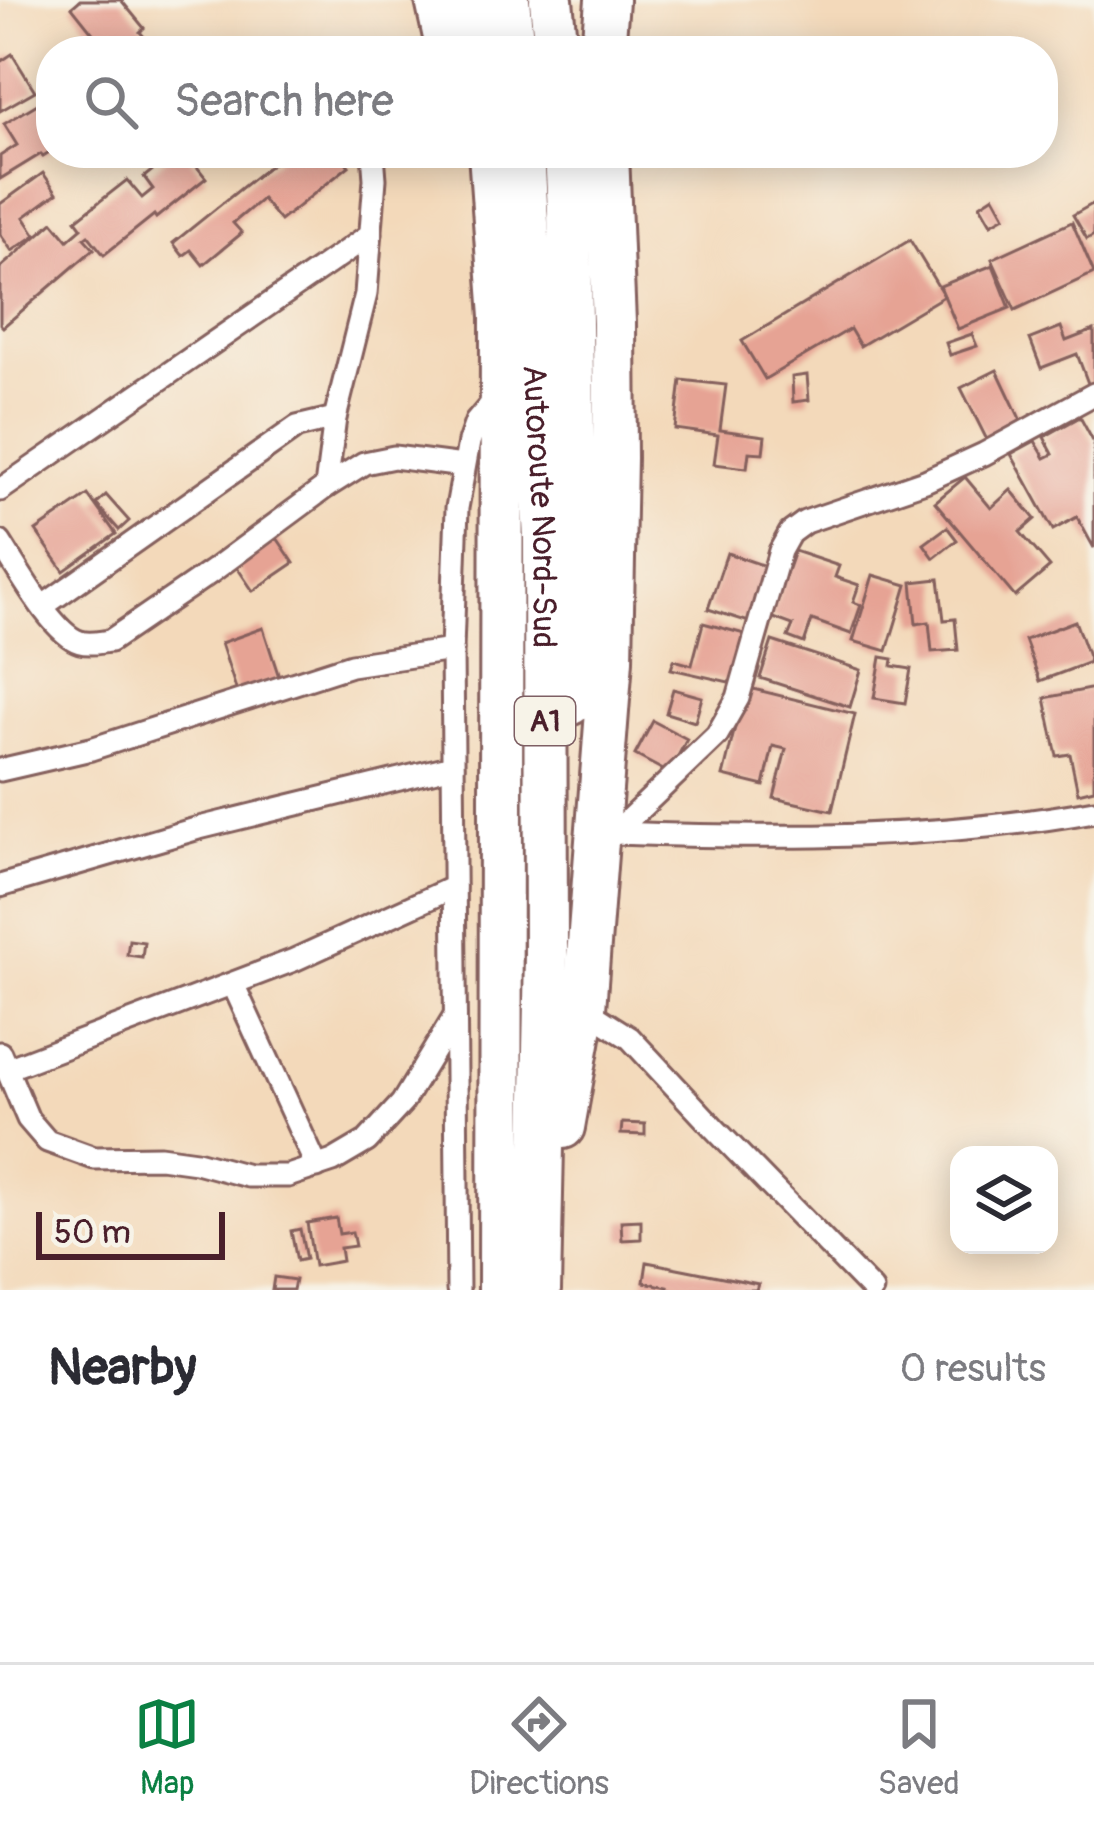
<!DOCTYPE html>
<html lang="en">
<head>
<meta charset="utf-8">
<style>
	:root { --surface:#fff; --page:#f7f7f7; --text:#2b2b33; --muted:#7c7c81; --line:#e1e1e2; --accent:#0b8043 }
	body { margin:0; font-family:Pangolin,sans-serif; background:var(--page); color:var(--text) }
	.controls { position:absolute; right:36px; bottom:36px; display:grid; overflow:hidden; border-radius:24px; box-shadow:0 6px 30px #0003 }
	.controls button { width:108px; height:108px; display:grid; place-items:center; padding:0; border:0; border-bottom:3px solid var(--line); background:var(--surface); color:var(--text); font:60px sans-serif }
	.scale { position:absolute; left:36px; bottom:30px; width:189px; box-sizing:border-box; padding-left:12px; border:6px solid #4a1f2b; border-top:0; font-size:33px; line-height:42px; white-space:nowrap; color:#4a1f2b; -webkit-text-stroke:9px #f7f3e8; paint-order:stroke }
	.list { margin:0; padding:0; list-style:none }
	h2 { display:flex; justify-content:space-between; align-items:center; height:156px; margin:0; padding:0 48px; font-size:51px }
	h2 small { font-size:39px; font-weight:400; color:var(--muted) }
	.icon { flex:none; width:66px; height:66px; fill:none; stroke:currentColor; stroke-width:2; stroke-linecap:round; stroke-linejoin:round }
	.map { position:relative; flex:none; width:1094px; height:1290px; overflow:hidden }
	.search { position:absolute; background:var(--surface); box-shadow:0 6px 30px #0003; left:36px; right:36px; top:36px; height:132px; display:flex; align-items:center; gap:30px; box-sizing:border-box; padding:0 42px; border-radius:48px; color:var(--muted); font-size:45px }
	.sheet { height:372px; background:var(--surface) }
	nav { display:flex; justify-content:space-around; align-items:center; box-sizing:border-box; height:168px; border-top:3px solid var(--line); background:var(--surface); font-size:33px; color:var(--muted) }
	nav a { display:grid; justify-items:center; gap:6px }
	nav .on { color:var(--accent) }
	.map>svg:first-child { display:block }
	.building { fill:#e6a394 }
	.lines { fill:none; stroke-linecap:round; stroke-linejoin:round }
	.street-casing { stroke:#85605d; stroke-width:27 }
	.highway-casing { stroke:#85605d; stroke-width:48 }
	.street { stroke:#fff; stroke-width:21 }
	.highway { stroke:#fff; stroke-width:42 }
	.labels { text-anchor:middle; stroke-width:9; stroke-linejoin:round; paint-order:stroke }
	.shield { fill:#f7f3e8; stroke:#7e5f64; stroke-width:3 }
	.shield-label { font-size:30px; font-weight:bold; fill:#4a1f2b }
	.street-label { font-size:33px; fill:#4a1f2b; stroke:#f7f3e8 }
</style>
</head>
<body>
<div class="map">
<svg width="1094" height="1290" viewBox="0 0 1094 1290">
	<rect width="100%" height="100%" fill="#f7f3e8"/>
	<filter id="ink" filterUnits="userSpaceOnUse"><feTurbulence type="fractalNoise" baseFrequency=".00833" numOctaves="2"/><feDisplacementMap in="SourceGraphic" scale="24" xChannelSelector="R" yChannelSelector="G"/><feConvolveMatrix kernelMatrix="1 2 1 2 8 2 1 2 1" color-interpolation-filters="sRGB"/></filter>
	<filter id="wash" filterUnits="userSpaceOnUse"><feTurbulence type="fractalNoise" baseFrequency=".004" numOctaves="4" result="noise"/><feDisplacementMap in="SourceGraphic" scale="48" xChannelSelector="R" yChannelSelector="G"/><feGaussianBlur stdDeviation="2.7" result="paint"/><feColorMatrix in="noise" values="0 0 0 0 0 0 0 0 0 0 0 0 0 0 0 0 0 1.4 0 .05"/><feComposite in="paint" operator="in"/></filter>
	<g filter="url(#wash)">
		<rect width="100%" height="100%" fill="#f3d9ba"/>
		<g id="blocks">
			<!-- building -->
			<g class="building">
				<polygon points="80,0 121,0 144,28 140,32 156,51 107,51 72,7"/>
				<polygon points="12,54 35,91 0,111 0,62"/>
				<polygon points="44,100 51,111 51,151 43,156 41,154 0,179 0,156 17,145 4,124"/>
				<polygon points="174,153 186,153 206,178 156,218 154,215 104,255 88,235 84,238 94,249 3,327 0,324 0,268 53,222 68,240 82,228 76,220 127,180 142,198 153,189 144,177"/>
				<polygon points="285,153 339,153 349,166 280,221 262,199 233,223 242,233 203,265 191,250 183,256 173,243"/>
				<polygon points="43,173 57,193 24,217 36,235 12,251 0,234 0,204"/>
				<polygon points="994,196 1005,216 991,224 980,205"/>
				<polygon points="1094,203 1094,235 1087,239 1073,215"/>
				<polygon points="1072,222 1094,273 1015,310 992,259"/>
				<polygon points="910,240 944,296 860,346 850,329 765,379 742,341"/>
				<polygon points="993,265 1010,308 958,329 940,286"/>
				<polygon points="1061,327 1066,341 1094,330 1094,384 1089,386 1077,354 1041,368 1030,339"/>
				<polygon points="972,334 977,346 950,355 946,343"/>
				<polygon points="997,370 1024,427 989,444 961,388"/>
				<polygon points="807,375 809,400 793,402 792,377"/>
				<polygon points="681,380 726,385 720,430 765,436 763,453 749,452 747,468 714,464 718,435 675,429"/>
				<polygon points="1080,417 1094,443 1094,548 1077,517 1053,530 1011,454 1035,441 1045,458 1053,454 1044,437"/>
				<polygon points="965,477 991,508 1011,490 1035,519 1020,532 1050,567 1015,597 935,502"/>
				<polygon points="88,495 116,534 64,571 36,531"/>
				<polygon points="106,495 129,521 119,530 96,504"/>
				<polygon points="947,527 957,540 934,558 924,544"/>
				<polygon points="275,535 294,563 253,591 234,563"/>
				<polygon points="794,551 839,566 835,577 859,585 853,602 861,605 851,634 812,620 804,643 788,637 793,625 771,617"/>
				<polygon points="727,553 771,568 752,623 708,609"/>
				<polygon points="873,575 907,585 887,651 853,641"/>
				<polygon points="939,579 944,620 955,619 958,650 932,652 929,622 916,624 912,582"/>
				<polygon points="1075,621 1090,662 1040,681 1025,640"/>
				<polygon points="703,623 756,637 742,685 671,669 674,660 692,665"/>
				<polygon points="263,628 280,680 238,695 221,643"/>
				<polygon points="772,641 861,670 850,707 760,678"/>
				<polygon points="881,657 893,659 892,666 911,669 905,703 874,698"/>
				<polygon points="745,687 855,714 832,811 774,798 786,749 773,746 764,786 723,776"/>
				<polygon points="1094,688 1094,789 1078,793 1070,754 1057,756 1045,698"/>
				<polygon points="673,689 702,697 695,722 666,713"/>
				<polygon points="653,721 687,739 669,773 635,755"/>
				<polygon points="129,940 144,942 142,957 127,955"/>
				<polygon points="622,1123 645,1124 645,1135 621,1134"/>
				<polygon points="336,1218 339,1234 352,1232 355,1246 340,1248 342,1261 314,1266 307,1223"/>
				<polygon points="641,1220 641,1239 622,1240 621,1221"/>
				<polygon points="300,1229 306,1259 297,1261 291,1231"/>
				<polygon points="647,1262 758,1284 756,1290 667,1290 668,1287 644,1282"/>
				<polygon points="274,1277 295,1280 293,1290 272,1290"/>
			</g>
		</g>
	</g>
	<g filter="url(#ink)">
		<use href="#blocks" fill-opacity="0" stroke="#85605d" stroke-width="3"/>
		<g class="lines">
			<!-- street casing -->
			<g class="street-casing">
				<g id="street">
					<polyline points="326,487 335,418 366,294 375,179 373,153"/>
					<polyline points="0,490 371,234"/>
					<path d="M0,542C17,568 53,634 80,642C91,645 100,642 110,641L211,572L326,487L364,463L394,457L463,466"/>
					<polyline points="43,606 297,427 335,418"/>
					<polyline points="0,770 91,749 351,665 452,650"/>
					<path d="M615,833C775,839 936,840 1094,811"/>
					<polyline points="599,848 717,735 738,698 780,551 790,533 805,522 925,481 984,454 1094,394"/>
					<polyline points="0,886 199,828 453,766"/>
					<polyline points="233,984 317,1167"/>
					<polyline points="584,1009 630,1038 714,1128 872,1290"/>
					<polyline points="0,1053 28,1119 47,1141 94,1158 160,1157 196,1162 248,1176 288,1176 333,1161 367,1141 402,1103 455,1016"/>
					<polyline points="7,1069 294,960 454,887"/>
					<polyline points="458,1290 452,650 457,508 469,442 476,422 497,397"/>
				</g>
			</g>
			<!-- highway casing -->
			<g class="highway-casing">
				<g id="highway">
					<polyline points="437,0 448,51"/>
					<polyline points="469,0 479,51"/>
					<polyline points="508,0 513,51"/>
					<polyline points="551,0 556,51"/>
					<polyline points="603,51 607,0"/>
					<polyline points="490,153 502,317 500,1290"/>
					<path id="s1" d="M523,153L545,537L546,955L539,1290"/>
					<polyline points="566,153 569,210 576,609 571,703"/>
					<polyline points="563,1127 584,1009 611,660 615,458 614,323 607,153"/>
				</g>
			</g>
			<!-- street -->
			<use href="#street" class="street"/>
			<!-- highway -->
			<use href="#highway" class="highway"/>
		</g>
	</g>
	<g class="labels">
		<!-- shield labels -->
		<rect class="shield" x="515" y="697" width="60" height="48" rx="9"/>
		<g class="shield-label">
			<text x="545" y="731">A1</text>
		</g>
		<!-- street labels -->
		<g class="street-label">
			<text dy="12" stroke="none"><textPath href="#s1" startOffset="354">Autoroute Nord-Sud</textPath></text>
		</g>
	</g>
</svg>
<div class="controls">
<button><svg class="icon" aria-label="layers" viewBox="0 0 24 24"><path d="M12 4l9 5-9 5-9-5zM3 14l9 5 9-5"/></svg></button>
</div>
<div class="scale">50 m</div>
<div class="search"><svg class="icon" aria-label="search" viewBox="0 0 24 24"><circle cx="10" cy="10" r="6"/><path d="M15 15l6 6"/></svg>Search here</div>
</div>
<section class="sheet">
<h2>Nearby<small>0 results</small></h2>
<ul class="list">
</ul>
</section>
<nav>
<a class="on"><svg class="icon" aria-label="map" viewBox="0 0 24 24"><path d="M3 6l6-2 6 2 6-2v14l-6 2-6-2-6 2zM9 4v14M15 6v14"/></svg>Map</a>
<a><svg class="icon" aria-label="directions" viewBox="0 0 24 24"><path d="M12 3l9 9-9 9-9-9zM9 14v-3h6M13 9l2 2-2 2"/></svg>Directions</a>
<a><svg class="icon" aria-label="saved" viewBox="0 0 24 24"><path d="M7 4h10v16l-5-4-5 4z"/></svg>Saved</a>
</nav>
</body>
</html>
